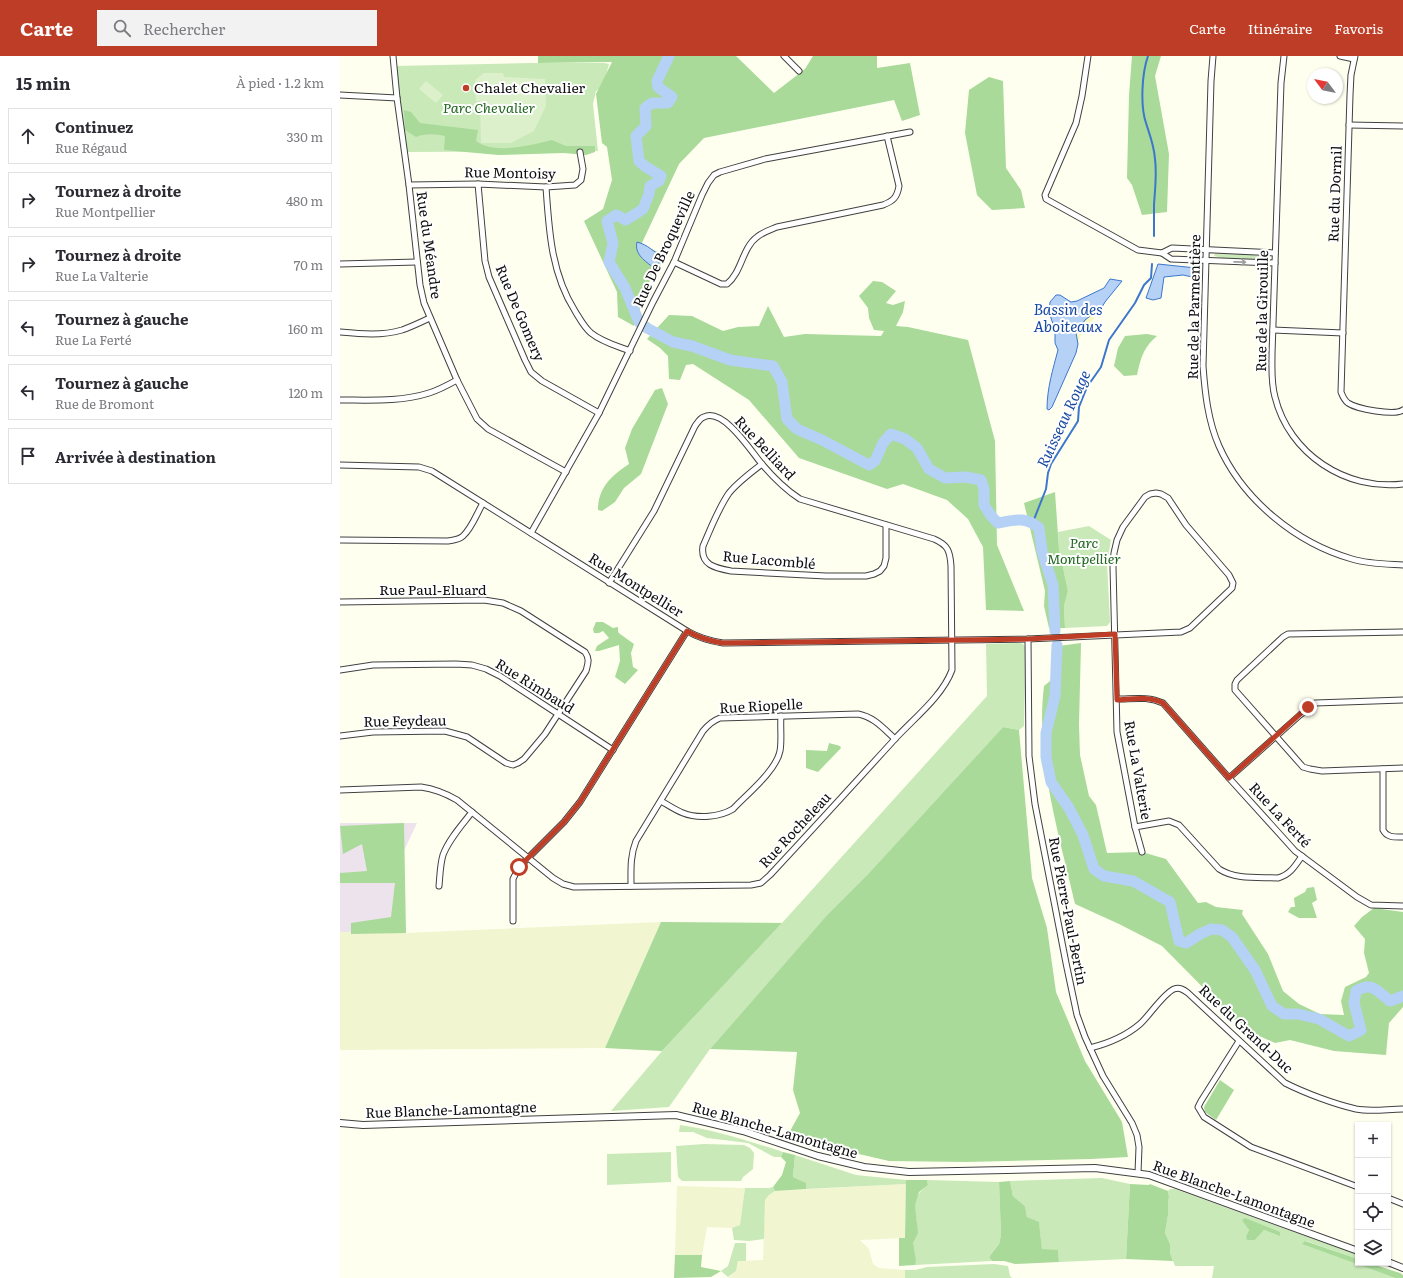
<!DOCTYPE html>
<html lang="fr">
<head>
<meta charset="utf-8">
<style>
	:root { --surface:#fff; --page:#f2f2f3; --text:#2b2b33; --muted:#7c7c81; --line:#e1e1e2; --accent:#be3d26 }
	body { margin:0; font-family:Literata,serif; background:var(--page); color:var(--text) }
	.controls { position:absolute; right:12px; bottom:12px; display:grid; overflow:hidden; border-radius:0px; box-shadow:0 1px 3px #0004 }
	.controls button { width:36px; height:36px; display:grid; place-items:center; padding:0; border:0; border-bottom:1px solid var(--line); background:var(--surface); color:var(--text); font:20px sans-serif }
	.compass { position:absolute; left:967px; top:12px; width:36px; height:36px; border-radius:50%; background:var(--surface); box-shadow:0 1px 3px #0004; rotate:302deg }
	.stop { position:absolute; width:12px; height:12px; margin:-9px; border:3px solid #be3d26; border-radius:50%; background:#fff }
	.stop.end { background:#be3d26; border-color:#fff; box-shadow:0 1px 4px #0008 }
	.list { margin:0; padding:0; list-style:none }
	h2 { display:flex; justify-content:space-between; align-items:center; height:52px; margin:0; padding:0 16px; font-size:17px }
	h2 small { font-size:13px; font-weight:400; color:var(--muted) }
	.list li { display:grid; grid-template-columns:26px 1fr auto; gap:12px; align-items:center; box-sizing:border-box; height:56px; margin:0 8px 8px; padding:0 8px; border:1px solid var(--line); border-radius:0px }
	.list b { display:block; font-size:15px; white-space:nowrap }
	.list p { margin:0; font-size:13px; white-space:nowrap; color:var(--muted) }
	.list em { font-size:13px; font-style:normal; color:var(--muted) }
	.icon { flex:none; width:22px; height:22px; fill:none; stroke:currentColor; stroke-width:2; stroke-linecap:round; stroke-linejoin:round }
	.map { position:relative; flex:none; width:1063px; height:1222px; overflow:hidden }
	header { display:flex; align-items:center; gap:24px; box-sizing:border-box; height:56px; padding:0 20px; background:var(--accent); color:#fff }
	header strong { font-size:19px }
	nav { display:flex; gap:22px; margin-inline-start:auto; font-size:14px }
	.search { width:280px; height:36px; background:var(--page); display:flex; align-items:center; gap:10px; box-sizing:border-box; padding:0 14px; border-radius:0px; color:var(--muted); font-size:15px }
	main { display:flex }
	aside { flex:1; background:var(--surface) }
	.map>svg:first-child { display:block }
	.industrial { fill:#ede3ec }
	.farmland { fill:#f1f5d0 }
	.green { fill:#c9e9b9; fill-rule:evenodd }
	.forest { fill:#a9da99 }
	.sand { fill:#faf9bd }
	.pitch { fill:#dcf1cb }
	.water { fill:#b5d1f6; stroke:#3c77cd }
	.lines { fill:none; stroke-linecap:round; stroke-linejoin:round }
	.stream { stroke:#3c77cd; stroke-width:2 }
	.river { stroke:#b5d1f6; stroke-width:11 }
	.minor-casing { stroke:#414141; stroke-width:7 }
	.tertiary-casing { stroke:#414141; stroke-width:8 }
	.minor { stroke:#fff; stroke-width:5 }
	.tertiary { stroke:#fff; stroke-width:6 }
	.oneway { stroke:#9f9f9f }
	.route { stroke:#be3d26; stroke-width:5 }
	.poi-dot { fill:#be3d26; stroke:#fff; stroke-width:1.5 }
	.labels { text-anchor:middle; stroke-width:4; stroke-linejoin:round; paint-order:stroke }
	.poi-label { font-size:14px; fill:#0e0e0e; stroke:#fff; text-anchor:start }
	.park-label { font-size:14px; font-style:italic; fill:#1f661e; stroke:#fff }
	.street-label { font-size:14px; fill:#0e0e0e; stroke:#fff }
	.water-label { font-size:15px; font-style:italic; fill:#184aa0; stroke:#fff }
</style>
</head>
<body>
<header>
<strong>Carte</strong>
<div class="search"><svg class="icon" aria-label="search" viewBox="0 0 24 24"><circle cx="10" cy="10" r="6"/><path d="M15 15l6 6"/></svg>Rechercher</div>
<nav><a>Carte</a><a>Itinéraire</a><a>Favoris</a></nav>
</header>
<main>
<aside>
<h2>15 min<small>À pied · 1.2 km</small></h2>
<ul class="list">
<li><svg class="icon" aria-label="ahead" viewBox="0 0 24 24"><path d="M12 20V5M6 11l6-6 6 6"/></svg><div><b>Continuez</b><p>Rue Régaud</p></div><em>330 m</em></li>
<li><svg class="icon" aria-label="right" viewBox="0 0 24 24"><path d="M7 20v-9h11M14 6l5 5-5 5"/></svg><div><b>Tournez à droite</b><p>Rue Montpellier</p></div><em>480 m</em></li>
<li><svg class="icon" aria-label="right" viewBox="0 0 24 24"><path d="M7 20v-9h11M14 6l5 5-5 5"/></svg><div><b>Tournez à droite</b><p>Rue La Valterie</p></div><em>70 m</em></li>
<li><svg class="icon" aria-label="left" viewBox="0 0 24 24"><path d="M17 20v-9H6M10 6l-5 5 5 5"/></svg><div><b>Tournez à gauche</b><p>Rue La Ferté</p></div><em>160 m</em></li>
<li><svg class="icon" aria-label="left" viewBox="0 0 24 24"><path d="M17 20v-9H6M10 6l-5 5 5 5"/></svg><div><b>Tournez à gauche</b><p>Rue de Bromont</p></div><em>120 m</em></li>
<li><svg class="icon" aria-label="arrive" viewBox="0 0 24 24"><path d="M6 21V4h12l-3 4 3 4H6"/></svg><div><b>Arrivée à destination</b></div></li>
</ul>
</aside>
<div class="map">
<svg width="1063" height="1222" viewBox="0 0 1063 1222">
	<rect width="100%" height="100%" fill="#fffff0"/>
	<!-- industrial -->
	<polygon class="industrial" points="0,767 77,767 62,799 65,877 0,876"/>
	<!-- farmland -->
	<g class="farmland">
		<polygon points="321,866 265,992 0,994 0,876 65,877"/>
		<polygon points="566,1128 565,1182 520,1184 529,1193 533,1208 539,1212 565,1214 565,1222 388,1222 396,1215 398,1205 423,1204 425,1144 429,1139 435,1135"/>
		<polygon points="337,1130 405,1132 400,1169 392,1172 367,1171 362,1199 335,1199"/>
	</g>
	<!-- green -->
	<g class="green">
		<polygon points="191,7 264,7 269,8 263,30 256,35 253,48 258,95 65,96 54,10"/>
		<polygon points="875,198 913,199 927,202 925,204 887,203 874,200"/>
		<polygon points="749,470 771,484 767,507 770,566 767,570 725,572 724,550 728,535 719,493 718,476"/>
		<polygon points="680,587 683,588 686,592 684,670 679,674 663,671 529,817 487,859 370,993 329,1051 271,1055 322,995 442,867 647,640 646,588"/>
		<path d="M340,1069C375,1074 409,1085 443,1096L441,1101H434L408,1087L367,1082L353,1076H339Z"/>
		<polygon points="364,1088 404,1089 410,1092 414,1097 413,1113 403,1121 401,1125 342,1125 338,1121 336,1090"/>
		<polygon points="331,1096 331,1126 267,1129 267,1098"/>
		<polygon points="455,1099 516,1119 566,1124 566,1128 466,1133 465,1127 453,1121"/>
		<polygon points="762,1122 790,1128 786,1203 719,1206 718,1194 702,1194 699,1167 687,1161 685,1150 673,1140 670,1125"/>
		<path d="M587,1124L659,1126L661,1179L659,1188L649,1201L652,1205L575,1209C576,1202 572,1194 573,1187C573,1183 577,1180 577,1175C578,1155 567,1144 588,1129Z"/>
		<polygon points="433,1131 435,1135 429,1139 425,1144 424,1183 409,1185 394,1184 392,1172 400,1169 405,1132 429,1132"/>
		<path d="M830,1133H835L1018,1199V1203L966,1185L963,1188L1055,1222H872L874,1210H835L830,1197V1188L825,1177L828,1159V1146L829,1141L828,1135ZM903,1164L940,1180L924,1174L915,1184L906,1180L909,1174Z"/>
		<polygon points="395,1187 406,1187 406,1205 398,1205 396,1215 388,1221 381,1215 388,1210"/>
		<polygon points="654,1208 668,1210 670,1220 672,1222 565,1222 565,1214 575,1214 587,1211"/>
	</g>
	<!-- forest -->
	<g class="forest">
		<polygon points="198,0 396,0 434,37 465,13 473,0 537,0 537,12 570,7 580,59 562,65 554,44 364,82 339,108 301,189 321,197 321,209 314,213 294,270 278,261 277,236 244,165 263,153 272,124 267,91 262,87 256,38 272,6 198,7"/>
		<polygon points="792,0 821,0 815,20 829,98 827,156 802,159 792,129 787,122 789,39"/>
		<polygon points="649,21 663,25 666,112 681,134 685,152 652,154 637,139 625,77 629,34"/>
		<path d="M64,54L71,56L80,67L138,74L136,85C153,99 193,89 212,84L226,90H255V96L246,99L224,97L158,99L104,94L105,80C96,78 85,77 76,81L65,74Z"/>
		<polygon points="533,225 542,226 556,235 546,247 553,249 565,245 563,256 556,270 568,271 628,284 655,385 657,489 684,555 646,554 643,491 628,463 607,444 563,428 547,433 459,402 409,344 353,308 346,309 340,324 329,323 328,300 320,292 307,283 329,259 352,260 383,275 398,271 419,270 428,250 444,281 465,278 541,280 544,275 534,274 529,262 528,252 519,240"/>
		<path d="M807,278L817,280C803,292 801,302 797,319L784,320L774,310L778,292L785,280Z"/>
		<path d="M322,332L328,348L301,418L284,432L275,446L262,455L258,454C258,432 271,420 289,408L285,392L292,373L315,334Z"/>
		<polygon points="715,436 719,493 728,535 724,550 725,572 709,572 704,550 705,535 684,447"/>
		<polygon points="256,566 263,566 273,572 278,571 278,576 280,578 294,588 291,597 293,611 298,614 285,628 275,621 280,605 279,589 259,595 255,595 257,590 269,582 263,575 259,577 254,577 253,573"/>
		<path d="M741,587L739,669L740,699L749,740L756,749L767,797L802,796L826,803L858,847L866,846L876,851L903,854L902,858L928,898L943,935L959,948L980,958L1004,959L1001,945L1005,931L1026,921L1029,917L1024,897L1025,883L1014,870L1022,861L1034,852L1063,856V951L1049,967L1046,999L994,995L950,984L935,987L904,973L822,890L779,868L735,848C719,778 695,702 704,630L716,620L719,590Z"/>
		<polygon points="663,671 679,674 692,822 707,872 716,936 745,1005 782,1066 788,1101 751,1103 626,1106 549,1105 493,1092 449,1077 460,1057 453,1034 457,996 370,993 487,859 529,817"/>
		<polygon points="489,687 500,690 501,692 478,716 466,712 466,694 487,695"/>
		<polygon points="64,767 66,877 11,878 11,867 51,861 55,827 0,827 0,817 27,815 22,788 3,798 0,770"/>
		<polygon points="974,831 977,844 972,847 977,862 959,862 948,856 951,851 955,851 954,842 965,836 967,832"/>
		<polygon points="321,866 442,867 322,995 265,992"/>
		<polygon points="880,1024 894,1034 876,1064 865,1056 864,1051"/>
		<polygon points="443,1096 455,1099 453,1121 466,1127 466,1133 435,1135 433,1131 442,1119 446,1106 441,1101"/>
		<polygon points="566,1124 587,1124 588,1129 579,1136 575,1149 578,1177 573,1187 576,1205 575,1209 559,1210 559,1182 565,1182"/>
		<polygon points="670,1125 673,1140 685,1150 687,1161 699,1166 702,1193 718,1194 719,1206 675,1208 664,1205 652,1205 649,1201 659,1188 661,1179 659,1126"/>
		<polygon points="790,1128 809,1129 810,1128 828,1135 829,1141 828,1146 828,1159 825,1177 830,1188 830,1197 833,1205 786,1203"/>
		<polygon points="905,1162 940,1176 940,1180 924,1174 915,1184 907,1184 906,1180 909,1174 902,1164"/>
		<polygon points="965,1185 1018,1203 1018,1207 1029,1207 1060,1217 1063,1219 1063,1222 1055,1222 962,1188"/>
		<polygon points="335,1199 362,1199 361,1211 381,1215 371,1221 334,1222"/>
	</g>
	<!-- sand -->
	<polygon class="sand" points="762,251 741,279 738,286 736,277 745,264"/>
	<!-- pitch -->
	<g class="pitch">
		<polygon points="144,17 163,17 164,21 205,23 206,50 194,75 171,87 141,87 140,45 136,45 135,24"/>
		<polygon points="86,25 103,39 96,47 79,33"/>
	</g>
	<!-- water -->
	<g class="water">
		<path d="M297,186C308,189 313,195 322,201L323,202C321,206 316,208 314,212C305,205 294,198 297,186Z"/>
		<polygon points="818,208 856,212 852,221 843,219 824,221 821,242 813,244 806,242"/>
		<path d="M770,223L782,225L765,246L762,251L745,264L736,277L738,288L736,297L712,351L709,354L707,353C707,332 713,313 718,294L715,287V274L709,256L710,246L716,239H720L731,246L737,245L764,232Z"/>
	</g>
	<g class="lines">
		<!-- stream -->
		<g class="stream">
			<path d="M808,0C802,17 800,49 806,67C810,80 814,89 815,103C817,118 815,133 814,149C814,159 814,169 814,180"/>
			<polyline points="693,466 706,433 708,417 711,408 738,365 739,351 747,331 761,311 769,284 795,247 804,229 811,222 812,208"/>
		</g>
		<!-- river -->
		<g class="river">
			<path d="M329,0L317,25L318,31L332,41L328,47H312L305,52L306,70L296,80L299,105L306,111L321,120L319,125L310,130L309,138L303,153L286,164L276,159L267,165L273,187L269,206L285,232L299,266L307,272L333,286L352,290L390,304L433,310L442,326L447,363L457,373L482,384L529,409L535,405L543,387L551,378L565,383L577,392L589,413L605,422L626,421L641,424L644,433V449L652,461L658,467C675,464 685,460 699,472L702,495L713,529L715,575"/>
			<path d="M717,589L715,640L706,677V701L711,726L729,752L743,779L754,813L764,820L793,825L830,846L839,885L846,887L860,878L871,873L882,874L892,881L915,914L932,950L944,958H958L979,963L1009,980L1021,974L1014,947L1016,935C1032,925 1037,935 1050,945L1063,940"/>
		</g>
		<!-- minor casing -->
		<g class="minor-casing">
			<g id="minor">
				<polyline points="53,0 57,42 69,129 80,229 84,247 117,324 137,363 148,373 226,416"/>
				<polyline points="444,0 459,15"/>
				<polyline points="748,0 742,40 736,67 705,139 706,143 798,194 822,197 831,203 935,207"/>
				<path d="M873,0L871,25L863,310C865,337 868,365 879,390C903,444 956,487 1012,503C1028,508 1046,508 1063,509"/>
				<path d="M944,0L941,27L932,298C932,313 931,327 935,341C949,398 1006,435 1063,428"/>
				<polyline points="1000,0 1014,3"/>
				<path d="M1015,0L1011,19L1010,39L1001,336C1003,341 1004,344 1008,347C1017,353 1054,360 1063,354"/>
				<polyline points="0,39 57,42"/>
				<polyline points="1009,69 1063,70"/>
				<polyline points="138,128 145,205 149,221 185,304 191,316 202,325 259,357"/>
				<polyline points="69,129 138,128 206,131 235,129 241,124 243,113 240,96"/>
				<path d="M206,131C209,174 211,217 235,255C240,263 244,271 251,277C262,286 277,290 290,295"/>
				<polyline points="822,197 832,192 935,197"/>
				<path d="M334,206L381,228H387C402,216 402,192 417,181C423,176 430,174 437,171L543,149C553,145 557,142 559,130L547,80"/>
				<polyline points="0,208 77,206"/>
				<polyline points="933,274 1003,277"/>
				<path d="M0,276C21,278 42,280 62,274C71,271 81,266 90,262"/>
				<path d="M0,344C29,344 61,346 89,337C99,334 108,329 117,324"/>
				<path d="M422,408C410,417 398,426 389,437C378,453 371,472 363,490C360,509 375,512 391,515L486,520H526L534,518L540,515L544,510L546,502V469"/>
				<path d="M0,409L79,411L92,415L347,575C359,582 370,585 383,587L688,583L841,576L850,572L892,532L893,527L889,519L846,469L828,442L821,438L816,437L810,438L805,441L783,471L777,484L774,497L773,511L777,676L795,771L802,796"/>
				<polyline points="191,477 259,357 313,246 334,206 362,139 368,127 374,119 380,116 425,103 570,76"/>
				<path d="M0,484L108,485C113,484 119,484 123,480C132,472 137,457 143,447"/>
				<path d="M0,546L144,544L163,547L181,555L245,596C250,603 248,607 246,615L205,678L184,703L178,707L173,709L166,707L127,681L105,675L33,676L0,680"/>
				<polyline points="1063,576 948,578 943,581 897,624 895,628 895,634 963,711 970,713 982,715 1063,712"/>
				<polyline points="688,583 689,700 695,748 726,907 737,959 745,981 763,1020 792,1067 797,1079 799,1091 798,1117"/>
				<polyline points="0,614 33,609 116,608 132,609 146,613 160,620 273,694"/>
				<path d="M777,643C793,643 808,640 823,647L889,722L955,795L1017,841L1031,849L1063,850"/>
				<path d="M1043,713V774C1047,782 1055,781 1063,781"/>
				<polyline points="889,722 960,659 975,647 1063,644"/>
				<path d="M0,734L81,731C95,733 105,737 117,744L213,822L223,828L234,831L411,829L421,827L430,819C472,774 513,729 554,684C573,663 602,641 612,614L611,510C610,495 608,489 594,483L460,443C446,434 432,420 421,407C411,395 383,351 364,361C360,362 358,366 355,370L314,455L269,527"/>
				<path d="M321,745C328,749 335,754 343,757C358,763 380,761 393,753C407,738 436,715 440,695C442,684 440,671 441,660"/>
				<path d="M795,771L829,765L839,769L879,813C896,824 918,821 938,822C950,819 955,810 962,800"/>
				<path d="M99,830C100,820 100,809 103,799C109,783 122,769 132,756"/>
				<path d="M291,830C291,814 290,800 296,785L363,675C368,669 372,665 380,662L518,658C534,661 543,672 555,683"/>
				<polyline points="173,865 173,823 179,811 224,766 240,746 347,575"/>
				<polyline points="899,985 861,1045 858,1051 864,1061 911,1091 1018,1131"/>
				<path d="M750,992C766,988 786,980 800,968C809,960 824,937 834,933C840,931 844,934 848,937L945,1027C965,1037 994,1048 1016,1053C1031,1056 1048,1053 1063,1053"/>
				<polyline points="1048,1142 1063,1148"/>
			</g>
		</g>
		<!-- tertiary casing -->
		<g class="tertiary-casing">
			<g id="tertiary">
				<polyline points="0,1067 23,1069 336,1059 403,1075 478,1100 524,1111 569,1116 755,1112 809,1119 1018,1195"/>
				<polyline points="1048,1206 1063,1212"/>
			</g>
		</g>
		<!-- minor -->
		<use href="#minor" class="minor"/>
		<!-- tertiary -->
		<use href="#tertiary" class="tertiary"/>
	</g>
	<!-- one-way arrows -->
	<defs><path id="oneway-shaft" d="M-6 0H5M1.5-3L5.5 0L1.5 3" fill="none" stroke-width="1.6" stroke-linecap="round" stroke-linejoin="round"/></defs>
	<use class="oneway" href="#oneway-shaft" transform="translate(900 206) rotate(1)"/>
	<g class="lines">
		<!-- route -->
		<path class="route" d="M179,811L224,766L240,746L347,575C359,582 370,585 383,587L688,583L775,578L777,644C793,643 808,640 823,647L889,722L968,651"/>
	</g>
	<!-- markers -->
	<circle class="poi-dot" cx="126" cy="32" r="4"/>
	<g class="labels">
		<!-- poi labels -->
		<g class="poi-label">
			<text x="134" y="37">Chalet Chevalier</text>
		</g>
		<!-- park labels -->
		<g class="park-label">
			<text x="149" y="57">Parc Chevalier</text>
			<text x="744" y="492">Parc<tspan x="744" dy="16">Montpellier</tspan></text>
		</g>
		<!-- street labels -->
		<g class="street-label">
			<text transform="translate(170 117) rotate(1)" y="5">Rue Montoisy</text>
			<text transform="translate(995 138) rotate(-88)" y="5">Rue du Dormil</text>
			<text transform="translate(89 189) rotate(82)" y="5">Rue du Méandre</text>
			<text transform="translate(324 193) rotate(-65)" y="5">Rue De Broqueville</text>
			<text transform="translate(854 251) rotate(-89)" y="5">Rue de la Parmentière</text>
			<text transform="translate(922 255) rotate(-89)" y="5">Rue de la Girouille</text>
			<text transform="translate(180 257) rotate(67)" y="5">Rue De Gomery</text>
			<text transform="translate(425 392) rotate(47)" y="5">Rue Belliard</text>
			<text transform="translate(429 504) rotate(5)" y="5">Rue Lacomblé</text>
			<text transform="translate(296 529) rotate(32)" y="5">Rue Montpellier</text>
			<text x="93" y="539">Rue Paul-Eluard</text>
			<text transform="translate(195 630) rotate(32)" y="5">Rue Rimbaud</text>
			<text transform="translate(421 650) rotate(-3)" y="5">Rue Riopelle</text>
			<text transform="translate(65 665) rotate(-1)" y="5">Rue Feydeau</text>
			<text transform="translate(798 714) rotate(80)" y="5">Rue La Valterie</text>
			<text transform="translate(940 759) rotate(47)" y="5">Rue La Ferté</text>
			<text transform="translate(455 774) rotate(-47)" y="5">Rue Rocheleau</text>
			<text transform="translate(728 855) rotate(79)" y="5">Rue Pierre-Paul-Bertin</text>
			<text transform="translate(906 973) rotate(43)" y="5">Rue du Grand-Duc</text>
			<text transform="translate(111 1054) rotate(-2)" y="5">Rue Blanche-Lamontagne</text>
			<text transform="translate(435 1074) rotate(16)" y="5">Rue Blanche-Lamontagne</text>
			<text transform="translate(894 1138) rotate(20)" y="5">Rue Blanche-Lamontagne</text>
		</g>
		<!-- water labels -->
		<g class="water-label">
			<text x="728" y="259">Bassin des<tspan x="728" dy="17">Aboiteaux</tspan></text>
			<text transform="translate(724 363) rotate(-65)" y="5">Ruisseau Rouge</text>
		</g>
	</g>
</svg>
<div class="controls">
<button>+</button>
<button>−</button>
<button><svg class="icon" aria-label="locate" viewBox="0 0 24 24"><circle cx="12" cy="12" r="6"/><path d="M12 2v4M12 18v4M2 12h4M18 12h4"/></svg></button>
<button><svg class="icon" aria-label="layers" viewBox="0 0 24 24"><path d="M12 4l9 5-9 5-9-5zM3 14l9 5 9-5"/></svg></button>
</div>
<svg class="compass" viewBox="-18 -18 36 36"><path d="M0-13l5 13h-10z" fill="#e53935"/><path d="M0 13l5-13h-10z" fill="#7c7c81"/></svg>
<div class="stop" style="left:179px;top:811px"></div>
<div class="stop end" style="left:968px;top:651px"></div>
</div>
</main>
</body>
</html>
